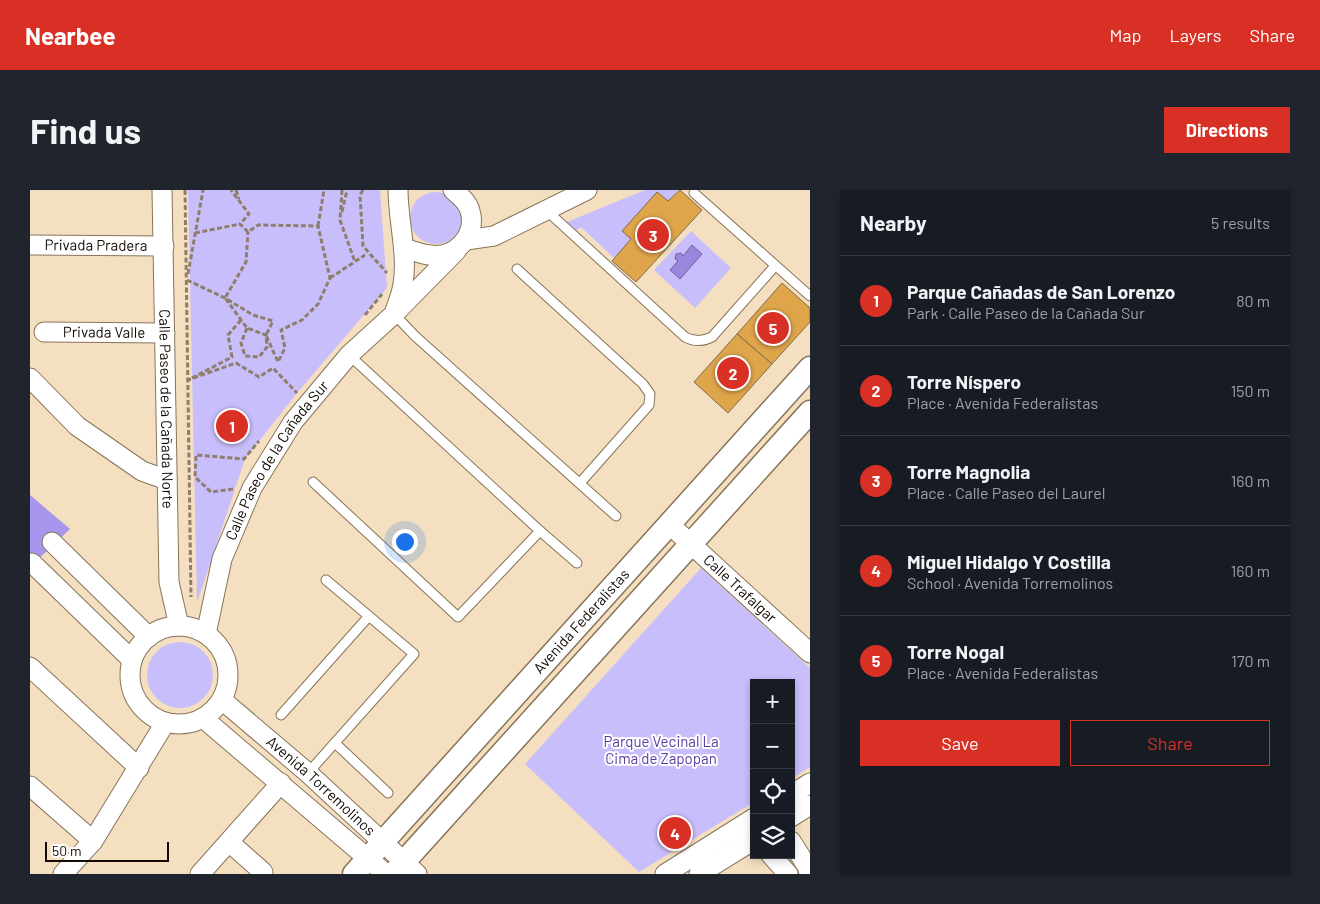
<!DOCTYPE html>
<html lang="en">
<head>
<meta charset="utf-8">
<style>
	:root { --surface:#171b24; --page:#20242c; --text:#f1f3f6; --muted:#9ea1a6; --line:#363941; --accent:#d93025 }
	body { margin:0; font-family:Barlow,sans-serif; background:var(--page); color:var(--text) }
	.controls { position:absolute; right:15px; bottom:15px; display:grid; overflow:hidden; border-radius:0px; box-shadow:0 2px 8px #0003 }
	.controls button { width:45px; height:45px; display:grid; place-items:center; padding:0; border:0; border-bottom:1px solid var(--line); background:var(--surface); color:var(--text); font:25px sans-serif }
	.scale { position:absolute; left:15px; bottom:12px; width:124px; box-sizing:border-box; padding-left:5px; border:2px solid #120a03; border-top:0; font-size:14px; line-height:18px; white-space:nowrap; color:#120a03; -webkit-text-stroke:4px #fff; paint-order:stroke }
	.you { position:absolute; left:374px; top:351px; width:18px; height:18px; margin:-12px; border:4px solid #fff; border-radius:50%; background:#1a73e8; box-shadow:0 0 0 8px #1a73e833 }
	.badge { display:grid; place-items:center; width:32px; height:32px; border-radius:50%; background:var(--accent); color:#fff; font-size:16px; font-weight:700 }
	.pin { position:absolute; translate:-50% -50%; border:2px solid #fff; box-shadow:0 1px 5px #0006 }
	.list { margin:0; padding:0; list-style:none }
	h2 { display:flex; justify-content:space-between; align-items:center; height:65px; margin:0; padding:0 20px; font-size:21px }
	h2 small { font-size:16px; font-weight:400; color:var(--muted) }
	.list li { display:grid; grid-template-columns:32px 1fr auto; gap:15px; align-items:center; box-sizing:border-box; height:90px; padding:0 20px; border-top:1px solid var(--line) }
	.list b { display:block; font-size:19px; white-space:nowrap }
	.list p { margin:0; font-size:16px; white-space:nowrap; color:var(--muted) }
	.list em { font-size:16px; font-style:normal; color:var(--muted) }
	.actions { display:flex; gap:10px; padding:15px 20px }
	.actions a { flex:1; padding:11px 0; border:1px solid var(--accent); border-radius:0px; text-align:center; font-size:18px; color:var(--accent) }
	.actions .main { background:var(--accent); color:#fff }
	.icon { flex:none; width:28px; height:28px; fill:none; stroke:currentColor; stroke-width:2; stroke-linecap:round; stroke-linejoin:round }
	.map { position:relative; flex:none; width:780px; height:684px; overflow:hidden; border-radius:0px }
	header { display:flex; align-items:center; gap:30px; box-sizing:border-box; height:70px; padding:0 25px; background:var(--accent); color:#fff }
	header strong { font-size:24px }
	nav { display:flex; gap:28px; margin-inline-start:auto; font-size:18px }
	.intro { display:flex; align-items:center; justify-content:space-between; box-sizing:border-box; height:120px; padding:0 30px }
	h1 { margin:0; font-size:35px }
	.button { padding:12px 22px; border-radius:0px; background:var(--accent); color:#fff; font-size:18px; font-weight:700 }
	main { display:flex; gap:30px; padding:0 30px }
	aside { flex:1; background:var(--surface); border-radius:0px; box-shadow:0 2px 8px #0003 }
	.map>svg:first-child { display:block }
	.green { fill:#c9befc }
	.forest { fill:#a895ed }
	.water { fill:#9a87dd; stroke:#71629c }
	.building { fill:#dfa54b; stroke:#7d6a4f }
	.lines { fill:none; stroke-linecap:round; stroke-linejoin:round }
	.service-casing { stroke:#887459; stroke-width:11 }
	.minor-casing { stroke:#887459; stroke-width:21 }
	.tertiary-casing { stroke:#887459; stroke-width:25 }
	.path { stroke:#8e7e6b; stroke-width:3; stroke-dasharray:5 2.5; stroke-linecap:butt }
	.service { stroke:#fff; stroke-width:9 }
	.minor { stroke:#fff; stroke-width:19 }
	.tertiary { stroke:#fff; stroke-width:22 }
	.labels { text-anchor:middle; stroke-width:4; stroke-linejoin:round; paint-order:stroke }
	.street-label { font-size:15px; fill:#120a03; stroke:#fff }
	.park-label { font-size:15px; fill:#5a3ca1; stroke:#fff }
</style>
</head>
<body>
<header>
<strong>Nearbee</strong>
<nav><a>Map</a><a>Layers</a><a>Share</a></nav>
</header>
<div class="intro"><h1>Find us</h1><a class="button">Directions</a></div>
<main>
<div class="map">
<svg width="780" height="684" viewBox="0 0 780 684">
	<rect width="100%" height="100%" fill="#f5dfc1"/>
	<!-- green -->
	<g class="green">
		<polygon points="158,0 350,0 357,98 267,203 215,269 167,413"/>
		<polygon points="615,0 649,0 584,68 551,37 544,42 537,32"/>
		<circle cx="406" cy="28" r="26"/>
		<polygon points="661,41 701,78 665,118 624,80"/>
		<polygon points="671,378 780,478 780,577 761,589 761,493 724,493 724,612 609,682 495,574"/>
		<circle cx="150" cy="485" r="33"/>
	</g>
	<!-- forest -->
	<polygon class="forest" points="0,305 40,339 0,377"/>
	<!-- water -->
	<polygon class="water" points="662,55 672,64 650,89 640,80 648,71 645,69 646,64 651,63 653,66"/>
	<!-- building -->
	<g class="building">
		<polygon points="650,0 672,20 606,92 582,71 601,49 592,41 627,2 638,11"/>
		<polygon points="752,93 780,118 780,132 742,174 707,144"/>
		<polygon points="707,144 742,174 698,223 664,192"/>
	</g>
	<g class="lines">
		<!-- service casing -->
		<g class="service-casing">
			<g id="service">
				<polyline points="664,3 780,106"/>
				<path d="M516,20L655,147C664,152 672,152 682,147L745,76"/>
				<polyline points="487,79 613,194 620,204 619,215 550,293"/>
				<polyline points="364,124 385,146 586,326"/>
				<polyline points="319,165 510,341 547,373"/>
				<polyline points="283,292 428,427 510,341"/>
				<polyline points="251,525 339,426"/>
				<polyline points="305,553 358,603"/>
				<polyline points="278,583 384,464 296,390"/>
			</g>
		</g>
		<!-- minor casing -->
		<g class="minor-casing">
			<g id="minor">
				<path id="s1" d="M132,0L139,392L149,436"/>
				<polyline points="436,50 464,46 557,0"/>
				<path id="s2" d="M0,55L134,56"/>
				<path d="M374,58C386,62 399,67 412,65C432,61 446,41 440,21C438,12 429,5 423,0"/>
				<path d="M365,121C368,112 372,103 373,94C378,65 368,30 368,0"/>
				<path id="s3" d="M14,142L135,143"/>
				<polyline points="0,188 47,236 112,281 137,290"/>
				<path id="s4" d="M639,334L780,463"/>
				<polyline points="22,352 119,447"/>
				<polyline points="2,373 102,470"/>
				<circle cx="149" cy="485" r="49"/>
				<path id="s5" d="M176,444L192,369L222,298L263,232L319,165L364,124L426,61"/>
				<polyline points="0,477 109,578"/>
				<path id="s6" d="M192,510L278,583L387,684"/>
				<polyline points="173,528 356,684"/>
				<polyline points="0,596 63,651"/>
				<polyline points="761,605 780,593"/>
				<polyline points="761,627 780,615"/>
				<polyline points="761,651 778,678 779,684"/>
				<polyline points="199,652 233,682 231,684"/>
				<polyline points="741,665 758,684"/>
				<polyline points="33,684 63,651 135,533"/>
				<polyline points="170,684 251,593"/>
				<polyline points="635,684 724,628"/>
				<polyline points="669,684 724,650"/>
			</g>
		</g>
		<!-- tertiary casing -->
		<g class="tertiary-casing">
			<g id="tertiary">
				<path id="s7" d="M324,684L780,178"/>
				<polyline points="363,684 780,222"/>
			</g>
		</g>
		<!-- path -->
		<g class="path">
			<polyline points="155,0 161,407"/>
			<polyline points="206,0 209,9"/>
			<polyline points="312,0 310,30 325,72"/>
			<polyline points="333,0 330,5 333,56 357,83"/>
			<polyline points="312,22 317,0"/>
			<polyline points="288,36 294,0"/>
			<polyline points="165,43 210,34"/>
			<polyline points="158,84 173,0"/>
			<polyline points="300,88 335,65"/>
			<polyline points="157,90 195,108 223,125 243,131 236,145 248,172 255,158 251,140 272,130 288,114 300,88 288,36 228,35 218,42 210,34 219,24 201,0"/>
			<polyline points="335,125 352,104"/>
			<polyline points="211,130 198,145 202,167 158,190 206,173 229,187 243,178 267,203"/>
			<polyline points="217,138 211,153 215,166 229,167 237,157 236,145 217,138 195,108 216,72 218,42"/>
			<polyline points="203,299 181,302 165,287 166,265 214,269 229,251"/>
		</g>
		<!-- service -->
		<use href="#service" class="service"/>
		<!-- minor -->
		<use href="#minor" class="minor"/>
		<!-- tertiary -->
		<use href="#tertiary" class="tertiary"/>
	</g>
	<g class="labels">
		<!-- street labels -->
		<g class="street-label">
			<text dy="5" stroke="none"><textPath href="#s2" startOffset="66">Privada Pradera</textPath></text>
			<text dy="5" stroke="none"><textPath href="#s3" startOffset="60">Privada Valle</textPath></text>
			<text dy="5" stroke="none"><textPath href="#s1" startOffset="219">Calle Paseo de la Cañada Norte</textPath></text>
			<text dy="5" stroke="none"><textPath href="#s5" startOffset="190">Calle Paseo de la Cañada Sur</textPath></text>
			<text dy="5" stroke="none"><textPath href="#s4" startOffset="96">Calle Trafalgar</textPath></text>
			<text dy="5" stroke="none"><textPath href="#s7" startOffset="340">Avenida Federalistas</textPath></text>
			<text dy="5" stroke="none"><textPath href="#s6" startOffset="131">Avenida Torremolinos</textPath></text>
		</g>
		<!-- park labels -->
		<g class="park-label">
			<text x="631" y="557">Parque Vecinal La<tspan x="631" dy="17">Cima de Zapopan</tspan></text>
		</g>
	</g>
</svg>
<div class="controls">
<button>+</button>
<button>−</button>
<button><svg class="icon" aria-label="locate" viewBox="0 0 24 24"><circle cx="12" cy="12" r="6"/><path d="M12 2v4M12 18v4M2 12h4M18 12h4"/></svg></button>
<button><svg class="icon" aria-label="layers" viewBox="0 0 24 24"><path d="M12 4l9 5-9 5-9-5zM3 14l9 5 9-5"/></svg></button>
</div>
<div class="scale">50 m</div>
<div class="you"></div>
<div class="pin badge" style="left:202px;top:236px">1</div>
<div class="pin badge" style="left:703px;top:183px">2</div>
<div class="pin badge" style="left:623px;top:45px">3</div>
<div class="pin badge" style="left:645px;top:643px">4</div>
<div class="pin badge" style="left:743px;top:138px">5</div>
</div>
<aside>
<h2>Nearby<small>5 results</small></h2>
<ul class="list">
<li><span class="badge">1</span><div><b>Parque Cañadas de San Lorenzo</b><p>Park · Calle Paseo de la Cañada Sur</p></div><em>80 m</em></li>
<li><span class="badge">2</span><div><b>Torre Níspero</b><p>Place · Avenida Federalistas</p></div><em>150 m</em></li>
<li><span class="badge">3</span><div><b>Torre Magnolia</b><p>Place · Calle Paseo del Laurel</p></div><em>160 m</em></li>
<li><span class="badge">4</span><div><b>Miguel Hidalgo Y Costilla</b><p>School · Avenida Torremolinos</p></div><em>160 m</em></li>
<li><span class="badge">5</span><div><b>Torre Nogal</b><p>Place · Avenida Federalistas</p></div><em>170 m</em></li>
</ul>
<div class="actions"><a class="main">Save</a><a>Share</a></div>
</aside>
</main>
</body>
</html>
